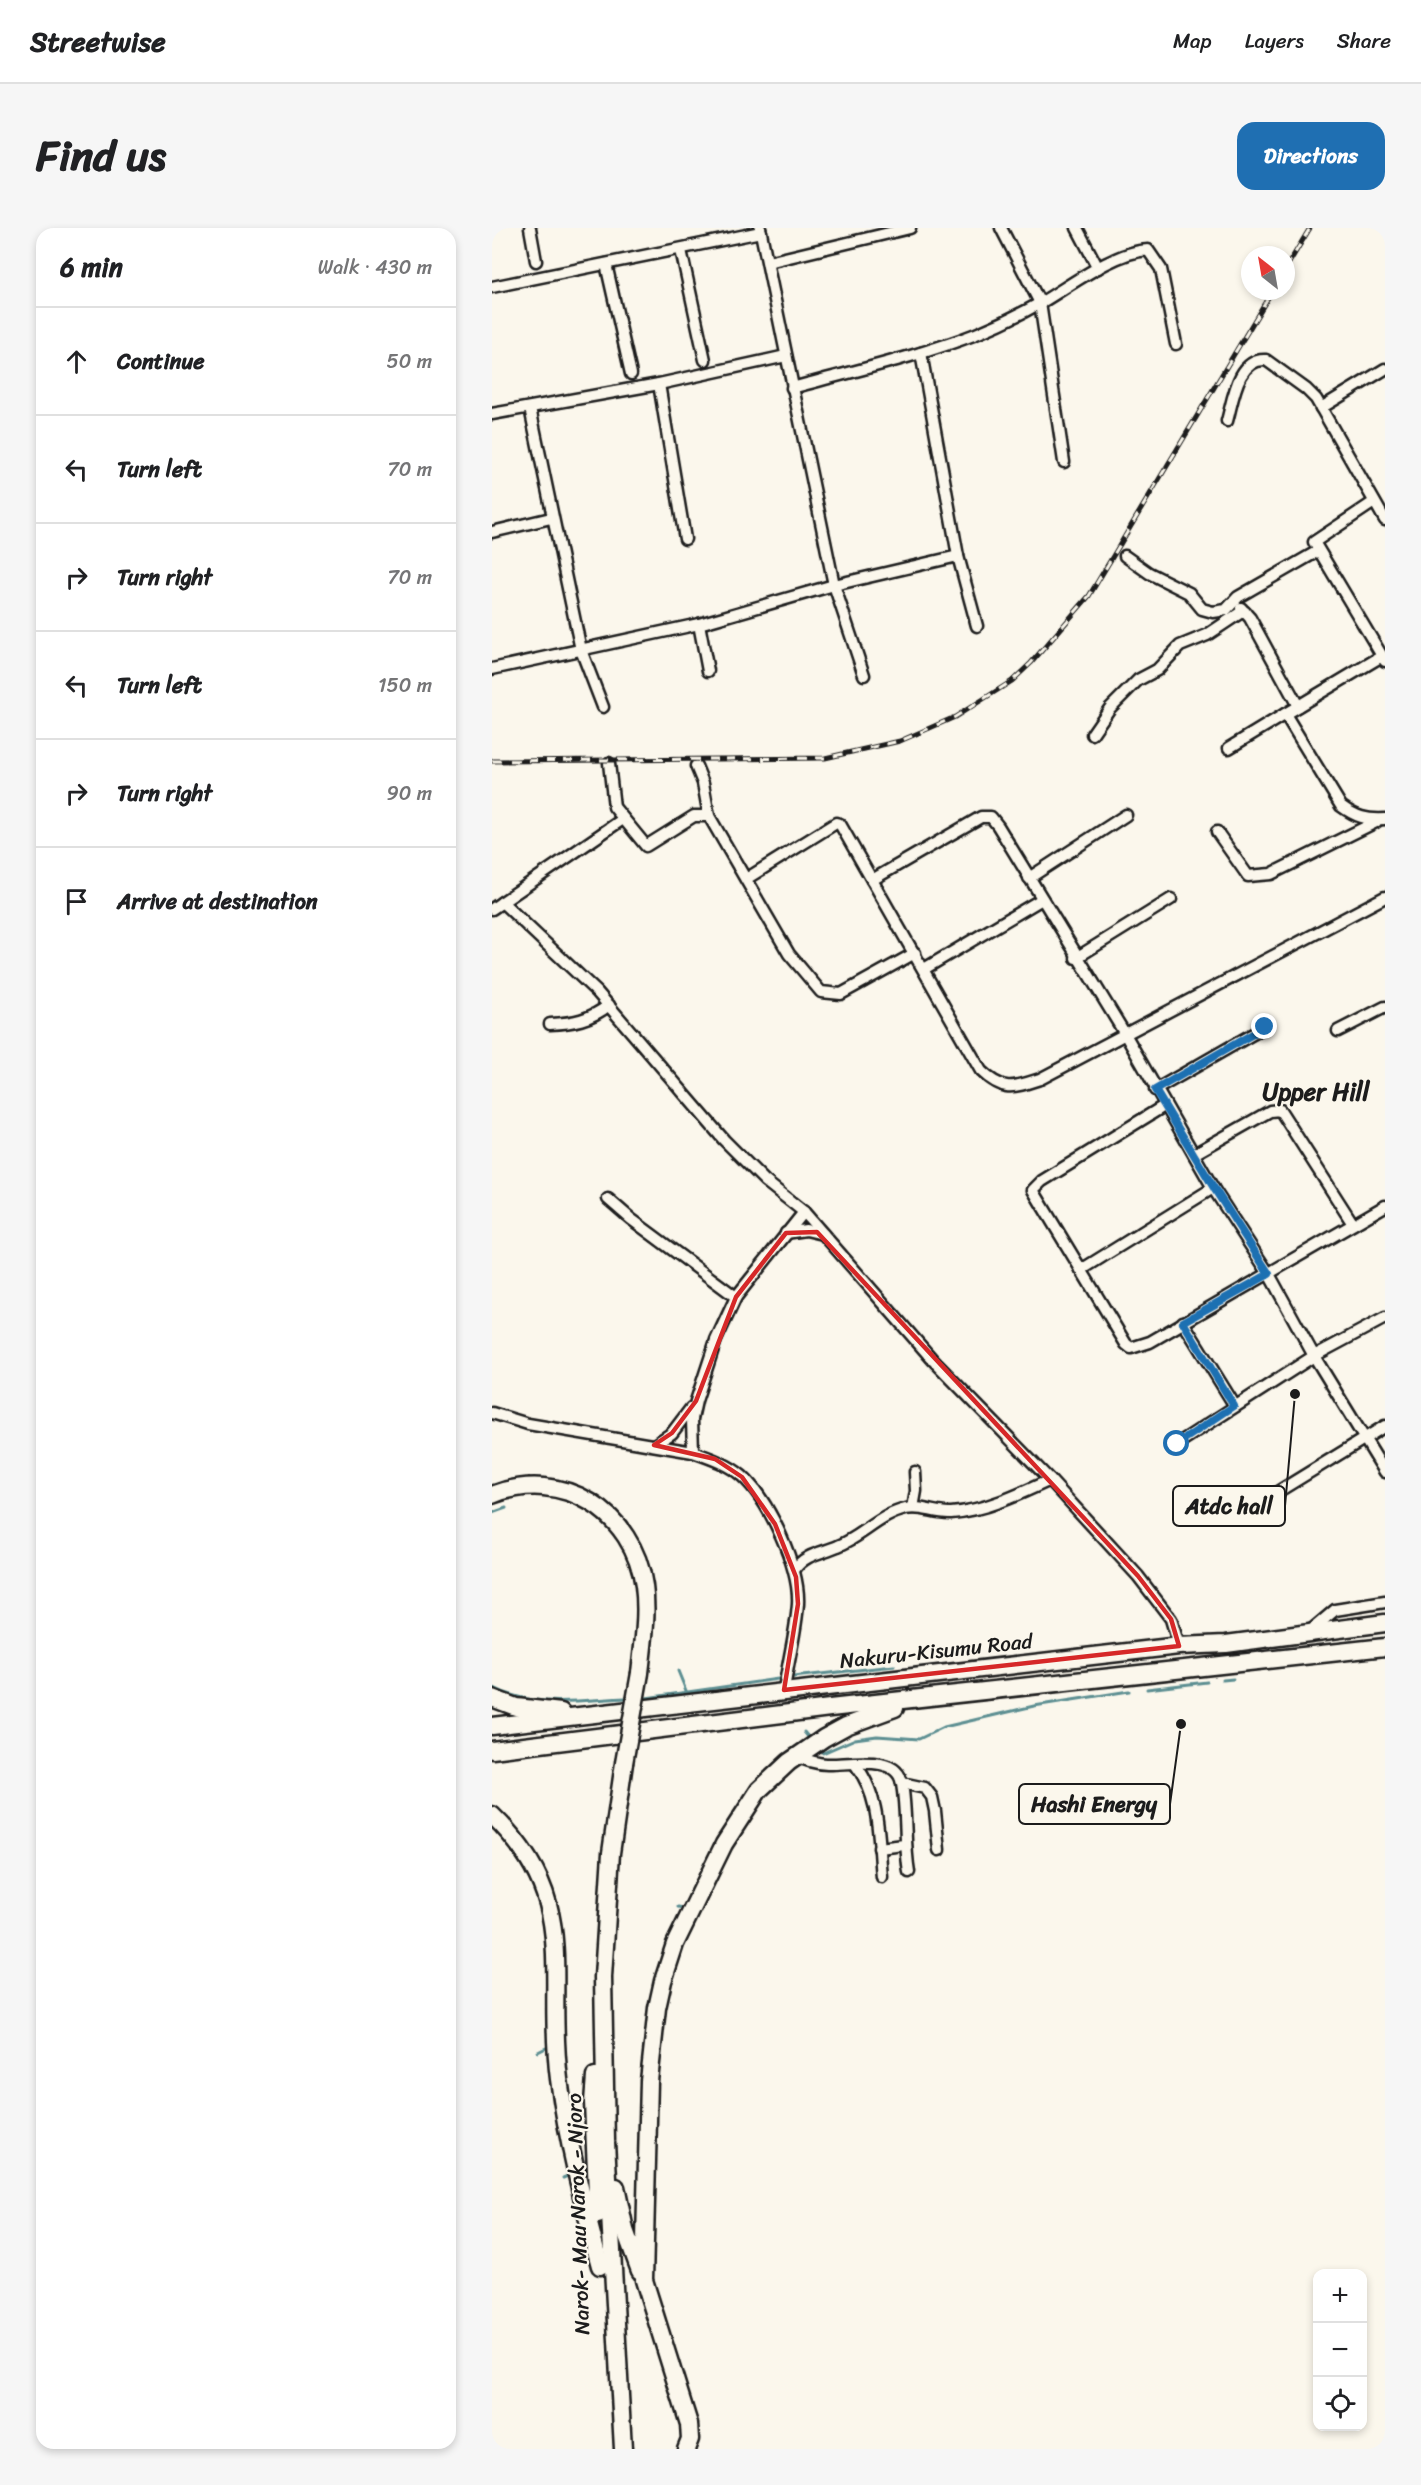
<!DOCTYPE html>
<html lang="en">
<head>
<meta charset="utf-8">
<style>
	:root { --surface:#fff; --page:#f6f6f6; --text:#202124; --muted:#757577; --line:#e0e0e0; --accent:#1f6fb2 }
	body { margin:0; font-family:Sriracha,sans-serif; background:var(--page); color:var(--text) }
	.controls { position:absolute; right:18px; bottom:18px; display:grid; overflow:hidden; border-radius:12px; box-shadow:0 3px 9px #0003 }
	.controls button { width:54px; height:54px; display:grid; place-items:center; padding:0; border:0; border-bottom:2px solid var(--line); background:var(--surface); color:var(--text); font:30px sans-serif }
	.compass { position:absolute; left:749px; top:18px; width:54px; height:54px; border-radius:50%; background:var(--surface); box-shadow:0 3px 9px #0003; rotate:329deg }
	.stop { position:absolute; width:18px; height:18px; margin:-14px; border:4px solid #1f6fb2; border-radius:50%; background:#fff }
	.stop.end { background:#1f6fb2; border-color:#fff; box-shadow:0 2px 6px #0008 }
	.list { margin:0; padding:0; list-style:none }
	h2 { display:flex; justify-content:space-between; align-items:center; height:78px; margin:0; padding:0 24px; font-size:26px }
	h2 small { font-size:20px; font-weight:400; color:var(--muted) }
	.list li { display:grid; grid-template-columns:39px 1fr auto; gap:18px; align-items:center; box-sizing:border-box; height:108px; padding:0 24px; border-top:2px solid var(--line) }
	.list b { display:block; font-size:22px; white-space:nowrap }
	.list em { font-size:20px; font-style:normal; color:var(--muted) }
	.icon { flex:none; width:33px; height:33px; fill:none; stroke:currentColor; stroke-width:2; stroke-linecap:round; stroke-linejoin:round }
	.map { position:relative; flex:none; width:893px; height:2221px; overflow:hidden; border-radius:18px }
	header { display:flex; align-items:center; gap:36px; box-sizing:border-box; height:84px; padding:0 30px; background:var(--surface); border-bottom:2px solid var(--line) }
	header strong { font-size:28px }
	nav { display:flex; gap:33px; margin-inline-start:auto; font-size:21px }
	.intro { display:flex; align-items:center; justify-content:space-between; box-sizing:border-box; height:144px; padding:0 36px }
	h1 { margin:0; font-size:42px }
	.button { padding:15px 27px; border-radius:18px; background:var(--accent); color:#fff; font-size:21px; font-weight:700 }
	main { display:flex; gap:36px; padding:0 36px }
	aside { flex:1; background:var(--surface); border-radius:18px; box-shadow:0 3px 9px #0003 }
	.map>svg:first-child { display:block }
	.lines { fill:none; stroke-linecap:round; stroke-linejoin:round }
	.stream { stroke:#5d8f92; stroke-width:3 }
	.minor-casing { stroke:#1c1c1c; stroke-width:15 }
	.trunk-casing { stroke:#1c1c1c; stroke-width:21 }
	.minor { stroke:#fbf7ec; stroke-width:10 }
	.trunk { stroke:#fbf7ec; stroke-width:16 }
	.rail-casing { stroke:#1c1c1c; stroke-width:5 }
	.rail { stroke:#fbf7ec; stroke-width:3; stroke-dasharray:9; stroke-linecap:butt }
	.trunk-bridge-casing { stroke:#1c1c1c; stroke-width:21; stroke-linecap:butt }
	.trunk-bridge { stroke:#fbf7ec; stroke-width:16 }
	.route { stroke:#1f6fb2; stroke-width:8 }
	.marked { fill:none; stroke:#d62828; stroke-width:4.5; stroke-linejoin:round }
	.labels { text-anchor:middle; stroke-width:4.5; stroke-linejoin:round; paint-order:stroke }
	.street-label { font-size:21px; fill:#1c1c1c; stroke:#fbf7ec }
	.quarter-label { font-size:24px; font-weight:bold; fill:#1c1c1c; stroke:#fbf7ec }
	.leader { fill:none; stroke:#1c1c1c; stroke-width:2 }
	.callout-dot { fill:#1c1c1c; stroke:#fbf7ec; stroke-width:2 }
	.callout { fill:#fbf7ec; stroke:#1c1c1c; stroke-width:2 }
	.callout-label { font-size:22px; text-anchor:middle; font-weight:bold; fill:#1c1c1c }
</style>
</head>
<body>
<header>
<strong>Streetwise</strong>
<nav><a>Map</a><a>Layers</a><a>Share</a></nav>
</header>
<div class="intro"><h1>Find us</h1><a class="button">Directions</a></div>
<main>
<aside>
<h2>6 min<small>Walk · 430 m</small></h2>
<ul class="list">
<li><svg class="icon" aria-label="ahead" viewBox="0 0 24 24"><path d="M12 20V5M6 11l6-6 6 6"/></svg><div><b>Continue</b></div><em>50 m</em></li>
<li><svg class="icon" aria-label="left" viewBox="0 0 24 24"><path d="M17 20v-9H6M10 6l-5 5 5 5"/></svg><div><b>Turn left</b></div><em>70 m</em></li>
<li><svg class="icon" aria-label="right" viewBox="0 0 24 24"><path d="M7 20v-9h11M14 6l5 5-5 5"/></svg><div><b>Turn right</b></div><em>70 m</em></li>
<li><svg class="icon" aria-label="left" viewBox="0 0 24 24"><path d="M17 20v-9H6M10 6l-5 5 5 5"/></svg><div><b>Turn left</b></div><em>150 m</em></li>
<li><svg class="icon" aria-label="right" viewBox="0 0 24 24"><path d="M7 20v-9h11M14 6l5 5-5 5"/></svg><div><b>Turn right</b></div><em>90 m</em></li>
<li><svg class="icon" aria-label="arrive" viewBox="0 0 24 24"><path d="M6 21V4h12l-3 4 3 4H6"/></svg><div><b>Arrive at destination</b></div></li>
</ul>
</aside>
<div class="map">
<svg width="893" height="2221" viewBox="0 0 893 2221">
	<rect width="100%" height="100%" fill="#fbf7ec"/>
	<filter id="ink" filterUnits="userSpaceOnUse"><feTurbulence type="fractalNoise" baseFrequency=".0167" numOctaves="2"/><feDisplacementMap in="SourceGraphic" scale="12" xChannelSelector="R" yChannelSelector="G"/><feConvolveMatrix kernelMatrix="1 2 1 2 8 2 1 2 1" color-interpolation-filters="sRGB"/></filter>
	<g filter="url(#ink)">
		<g class="lines">
			<!-- stream -->
			<g class="stream">
				<polyline points="0,1285 14,1280"/>
				<polyline points="186,1443 195,1465"/>
				<polyline points="301,1449 402,1438"/>
				<polyline points="731,1452 741,1451"/>
				<path d="M0,1459C41,1481 89,1472 133,1470"/>
				<polyline points="655,1461 715,1454"/>
				<polyline points="154,1470 286,1451"/>
				<polyline points="312,1504 317,1510"/>
				<polyline points="326,1520 331,1525 363,1511 385,1508 427,1511 452,1499 542,1478 637,1463"/>
				<polyline points="186,1679 191,1680"/>
				<polyline points="46,1824 54,1820"/>
				<polyline points="71,1950 78,1947"/>
			</g>
			<!-- minor casing -->
			<g class="minor-casing">
				<g id="minor">
					<polyline points="38,0 44,33"/>
					<polyline points="268,0 342,357 372,447"/>
					<polyline points="509,0 548,75 572,234"/>
					<polyline points="585,0 606,40"/>
					<polyline points="189,22 213,132"/>
					<polyline points="276,34 418,0"/>
					<polyline points="114,36 139,146"/>
					<polyline points="0,59 269,4"/>
					<polyline points="429,125 466,328 485,398"/>
					<polyline points="167,156 193,311"/>
					<path d="M300,160C361,143 425,129 484,106C506,97 529,86 550,74C579,57 622,24 656,22L669,41L684,116"/>
					<polyline points="38,180 89,422 111,479"/>
					<polyline points="829,180 893,141"/>
					<polyline points="0,186 167,156 294,128"/>
					<path d="M735,193C741,173 745,130 774,132L814,161L824,171L893,292"/>
					<polyline points="882,274 822,314 893,433"/>
					<polyline points="0,304 59,290"/>
					<polyline points="633,328 657,345 697,365 710,381 721,384 734,382 746,369 826,323"/>
					<polyline points="749,380 758,390 806,478"/>
					<polyline points="207,396 216,443"/>
					<path d="M890,428L793,486L849,578C864,589 874,592 893,591"/>
					<polyline points="0,441 207,396 342,357 466,328"/>
					<polyline points="600,506 618,480 646,452 665,442 688,418 715,407 748,385 753,384"/>
					<polyline points="737,520 793,486"/>
					<polyline points="117,535 122,579 154,618 202,588 217,588"/>
					<polyline points="204,538 211,555 217,588 297,726 329,764 349,766 423,725"/>
					<polyline points="725,604 756,648 779,646 884,594"/>
					<polyline points="537,650 634,587"/>
					<path d="M254,651L344,595L348,596L489,843C511,864 521,860 548,851L893,669"/>
					<polyline points="380,652 489,589 499,589 506,598 633,806 721,960 777,1046 822,1128 893,1244"/>
					<polyline points="10,674 105,764 232,912 273,953 312,984 441,1132 558,1252 646,1348 679,1391 687,1418"/>
					<polyline points="0,681 131,591"/>
					<polyline points="584,730 679,671"/>
					<polyline points="432,741 550,671"/>
					<path d="M58,796C81,795 98,792 117,777"/>
					<polyline points="846,803 893,779"/>
					<polyline points="663,862 773,799"/>
					<polyline points="672,878 550,953 541,962 634,1116 639,1120 658,1114 893,978"/>
					<polyline points="702,926 778,883 788,882 861,996"/>
					<polyline points="116,971 139,991 244,1069"/>
					<polyline points="294,1005 314,1002 331,1006"/>
					<polyline points="589,1042 721,960"/>
					<polyline points="691,1094 743,1178"/>
					<path d="M0,1185L36,1196L201,1224C218,1230 236,1236 250,1248C277,1272 308,1340 306,1376C304,1404 296,1434 292,1462"/>
					<polyline points="685,1216 822,1128 893,1090"/>
					<polyline points="162,1217 180,1205 199,1180"/>
					<polyline points="201,1224 200,1191 204,1173 224,1112 244,1069 312,984"/>
					<polyline points="421,1280 424,1263 423,1244"/>
					<polyline points="756,1282 893,1198"/>
					<path d="M303,1341C313,1326 330,1325 346,1318C370,1309 387,1287 414,1281C429,1277 443,1286 459,1285C492,1283 528,1266 558,1252"/>
					<polyline points="817,1404 843,1382 893,1374"/>
					<path d="M304,1528C314,1532 324,1536 335,1536C356,1537 406,1525 410,1556C415,1585 412,1615 417,1644"/>
					<path d="M363,1536C389,1569 386,1610 390,1649"/>
					<polyline points="410,1555 433,1560 440,1569 443,1583 447,1622"/>
					<polyline points="387,1620 412,1617"/>
				</g>
			</g>
			<!-- trunk casing -->
			<g class="trunk-casing">
				<g id="trunk">
					<path d="M0,1267C70,1239 142,1284 152,1358C156,1386 151,1417 148,1445"/>
					<polyline points="0,1470 24,1479 69,1484"/>
					<polyline points="0,1498 687,1418 734,1416 893,1395"/>
					<polyline points="0,1522 338,1480 893,1419"/>
					<path d="M0,1587C90,1673 53,1744 67,1851C75,1912 92,1978 108,2038"/>
					<polyline points="103,1848 101,1874 106,1987"/>
					<polyline points="124,1959 133,2002 148,2043"/>
					<polyline points="131,2221 114,1914 111,1749 119,1625 132,1535"/>
					<polyline points="194,2221 198,2211 197,2196 152,2052 157,1853 165,1780 171,1753 183,1716 232,1616 267,1562 297,1534 332,1510 354,1498 403,1480"/>
				</g>
			</g>
			<!-- minor -->
			<use href="#minor" class="minor"/>
			<!-- trunk -->
			<use href="#trunk" class="trunk"/>
			<!-- rail casing -->
			<g class="rail-casing">
				<g id="rail">
					<polyline points="794,40 818,0"/>
					<polyline points="0,533 333,530 408,513 463,489 520,453 539,435 597,368 780,63"/>
				</g>
			</g>
			<!-- rail -->
			<use href="#rail" class="rail"/>
			<!-- trunk-bridge casing -->
			<g class="trunk-bridge-casing">
				<polyline id="trunk-bridge" points="132,1535 148,1445"/>
			</g>
			<!-- trunk-bridge -->
			<use href="#trunk-bridge" class="trunk-bridge"/>
		</g>
	</g>
	<g class="lines" filter="url(#ink)">
		<!-- route -->
		<polyline class="route" points="685,1216 742,1178 691,1094 777,1046 722,960 663,862 773,799"/>
	</g>
	<!-- marked area -->
	<path class="marked" d="M325,1004L646,1348L679,1391L687,1418L292,1462L306,1376L304,1349L283,1296L250,1249L223,1231L162,1217L180,1205L204,1173L244,1069L294,1005Z"/>
	<g class="labels">
		<!-- street labels -->
		<g class="street-label">
			<text transform="translate(444 1423) rotate(-6)" y="7">Nakuru-Kisumu Road</text>
			<text transform="translate(86 1986) rotate(-92)" y="7">Narok- Mau Narok - Njoro</text>
		</g>
		<!-- quarter labels -->
		<g class="quarter-label">
			<text x="824" y="872">Upper Hill</text>
		</g>
	</g>
	<!-- callouts -->
	<path class="leader" d="M803 1166L793 1278M689 1496L678 1576"/>
	<g class="callout-dot">
		<circle cx="803" cy="1166" r="6"/>
		<circle cx="689" cy="1496" r="6"/>
	</g>
	<g class="callout">
		<rect x="681" y="1258" width="112" height="40" rx="6"/>
		<rect x="527" y="1556" width="151" height="40" rx="6"/>
	</g>
	<g class="callout-label">
		<text x="737" y="1286">Atdc hall</text>
		<text x="602" y="1584">Hashi Energy</text>
	</g>
</svg>
<div class="controls">
<button>+</button>
<button>−</button>
<button><svg class="icon" aria-label="locate" viewBox="0 0 24 24"><circle cx="12" cy="12" r="6"/><path d="M12 2v4M12 18v4M2 12h4M18 12h4"/></svg></button>
</div>
<svg class="compass" viewBox="-18 -18 36 36"><path d="M0-13l5 13h-10z" fill="#e53935"/><path d="M0 13l5-13h-10z" fill="#757577"/></svg>
<div class="stop" style="left:685px;top:1216px"></div>
<div class="stop end" style="left:773px;top:799px"></div>
</div>
</main>
</body>
</html>
